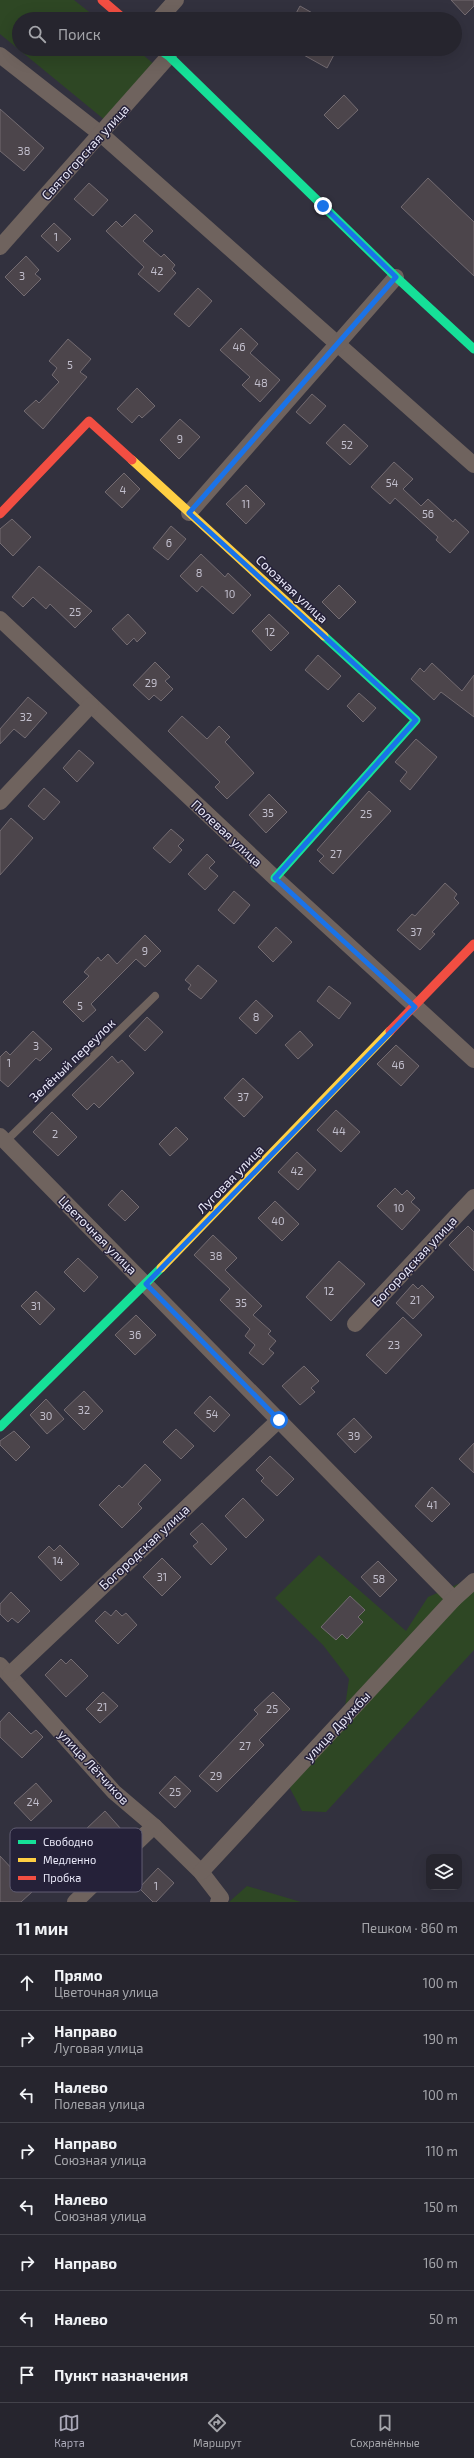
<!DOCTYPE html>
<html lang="ru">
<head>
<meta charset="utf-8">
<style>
	:root { --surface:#26252e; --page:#2e2d36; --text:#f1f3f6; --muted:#a4a5aa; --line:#42424a; --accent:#a9a8b7 }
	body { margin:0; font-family:"Exo 2",sans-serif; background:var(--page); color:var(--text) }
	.controls { position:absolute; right:12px; bottom:12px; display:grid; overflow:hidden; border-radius:8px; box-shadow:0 4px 16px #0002 }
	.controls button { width:36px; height:36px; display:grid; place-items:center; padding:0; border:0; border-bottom:1px solid var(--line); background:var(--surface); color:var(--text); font:20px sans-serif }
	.stop { position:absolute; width:12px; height:12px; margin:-9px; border:3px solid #1a73e8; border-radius:50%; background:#fff }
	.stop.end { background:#1a73e8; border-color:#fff; box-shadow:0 1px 4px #0008 }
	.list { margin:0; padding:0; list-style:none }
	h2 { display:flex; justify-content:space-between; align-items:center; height:52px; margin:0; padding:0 16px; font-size:17px }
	h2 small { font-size:13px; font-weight:400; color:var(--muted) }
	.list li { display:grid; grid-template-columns:26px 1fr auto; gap:12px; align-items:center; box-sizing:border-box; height:56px; padding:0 16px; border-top:1px solid var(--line) }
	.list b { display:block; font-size:15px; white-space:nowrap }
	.list p { margin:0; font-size:13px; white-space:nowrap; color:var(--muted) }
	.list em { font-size:13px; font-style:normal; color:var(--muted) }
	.icon { flex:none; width:22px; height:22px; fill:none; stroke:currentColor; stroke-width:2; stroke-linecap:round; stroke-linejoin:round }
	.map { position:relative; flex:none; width:474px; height:1902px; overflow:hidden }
	.search { position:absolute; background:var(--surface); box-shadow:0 4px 16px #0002; left:12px; right:12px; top:12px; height:44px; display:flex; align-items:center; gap:10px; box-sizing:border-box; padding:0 14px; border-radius:22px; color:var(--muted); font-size:15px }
	.sheet { height:500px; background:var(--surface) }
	nav { display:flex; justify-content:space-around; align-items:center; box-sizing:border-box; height:56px; border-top:1px solid var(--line); background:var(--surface); font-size:11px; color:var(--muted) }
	nav a { display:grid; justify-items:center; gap:2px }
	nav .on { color:var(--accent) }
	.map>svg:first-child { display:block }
	.green { fill:#2e4724 }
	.building { fill:#4c454b; stroke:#736b71 }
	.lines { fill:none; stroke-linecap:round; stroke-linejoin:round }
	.lane { stroke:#6f635e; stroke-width:8 }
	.street { stroke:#6f635e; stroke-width:16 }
	.fast { stroke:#16e098; stroke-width:9 }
	.slow { stroke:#ffcf43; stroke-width:9 }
	.jam { stroke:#f24e42; stroke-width:9 }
	.route { stroke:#1a73e8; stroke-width:5 }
	.labels { text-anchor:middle; stroke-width:3; stroke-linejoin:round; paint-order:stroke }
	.number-label { font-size:11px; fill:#c2bfcd }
	.street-label { font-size:13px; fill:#e9e8f8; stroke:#252139 }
	.key { fill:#252139; stroke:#605d72; stroke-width:1 }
	.key-label { font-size:11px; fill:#e9e8f8 }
</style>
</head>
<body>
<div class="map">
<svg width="474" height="1902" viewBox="0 0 474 1902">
	<rect width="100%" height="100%" fill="#32313e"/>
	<!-- green -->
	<g class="green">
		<polygon points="0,0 74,0 98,19 19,19 19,49 136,49 155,65 106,121 0,34"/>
		<polygon points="319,1555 406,1631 428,1597 465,1581 474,1586 474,1650 326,1812 302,1811 284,1777 345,1707 349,1679 323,1645 275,1598"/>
		<polygon points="247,1886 301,1902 229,1902"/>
	</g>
	<!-- building -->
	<g class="building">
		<polygon points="451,0 474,0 474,6 465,15"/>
		<polygon points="300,6 323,19 293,19"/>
		<polygon points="293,49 337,49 327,68"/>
		<polygon points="344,95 358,110 338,129 324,115"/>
		<polygon points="0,109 44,148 24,171 0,151"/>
		<polygon points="428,178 474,222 474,276 401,207"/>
		<polygon points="89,183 108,200 93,216 74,199"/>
		<polygon points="135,214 153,231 143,241 161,257 164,254 175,265 172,269 176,273 159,292 138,274 144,267 106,231 116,221 122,227"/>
		<polygon points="54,223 71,239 58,252 41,236"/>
		<polygon points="26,256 39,270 35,274 41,279 24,296 5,277"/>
		<polygon points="198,288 212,301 189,327 174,314"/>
		<polygon points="241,328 258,344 250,353 280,380 260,402 242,385 250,377 220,350"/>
		<polygon points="68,339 91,359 80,372 87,377 43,429 24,411 36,400 39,403 59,382 52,375 57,368 49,361"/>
		<polygon points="137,388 155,406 142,418 139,415 132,423 117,409"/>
		<polygon points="312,394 326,406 310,424 296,412"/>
		<polygon points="180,419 200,437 179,459 160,440"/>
		<polygon points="344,424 368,446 350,465 326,443"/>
		<polygon points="394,462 413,479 403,489 421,506 428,499 453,522 455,519 469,532 450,553 436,540 438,537 395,498 390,504 371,487"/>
		<polygon points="124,473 140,489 122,508 105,492"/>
		<polygon points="246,485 265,504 246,524 226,504"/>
		<polygon points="12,519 31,537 13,556 0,543 0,529"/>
		<polygon points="171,526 186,539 168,560 153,548"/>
		<polygon points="201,554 225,577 228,573 251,595 233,614 202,586 197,592 180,576"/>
		<polygon points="39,566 92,611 75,628 50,604 46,609 33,597 23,607 12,597"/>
		<polygon points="339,585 356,602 339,619 322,602"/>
		<polygon points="128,614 146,633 137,642 134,638 127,645 112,629"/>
		<polygon points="269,614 289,633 271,651 252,631"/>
		<polygon points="318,655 341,676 328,690 305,670"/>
		<polygon points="155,662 170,677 165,681 173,689 161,701 154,695 149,700 133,685"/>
		<polygon points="432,663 462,691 474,675 474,717 441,692 434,700 411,679 420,668 424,672"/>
		<polygon points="359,693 376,708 363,722 347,706"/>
		<polygon points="28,697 47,713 25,738 14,729 0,744 0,729"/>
		<polygon points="182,716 207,739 219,726 230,737 225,742 254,773 227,799 215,787 220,782 168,731"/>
		<polygon points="416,739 437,757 410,790 400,781 407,772 395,762"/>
		<polygon points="79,750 94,763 77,782 63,768"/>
		<polygon points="44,788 60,802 44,820 28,806"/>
		<polygon points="369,791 391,811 333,874 319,861 324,856 317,850"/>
		<polygon points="269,794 287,812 266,833 249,815"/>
		<polygon points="11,818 33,838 0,875 0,831"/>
		<polygon points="171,829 184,840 178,846 182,850 170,863 153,848"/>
		<polygon points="207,854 215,862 209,868 218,876 205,890 188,874"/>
		<polygon points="445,883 457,894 454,898 459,903 432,932 435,934 420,950 397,930 412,914 415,916"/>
		<polygon points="234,891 250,905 234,924 218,910"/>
		<polygon points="276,927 292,942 273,962 258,947"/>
		<polygon points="145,935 161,951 145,967 136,959 91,1004 96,1010 83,1022 63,1002 89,976 84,972 98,957 101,961 108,954 117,964"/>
		<polygon points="198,965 217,981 201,999 188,989 191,985 185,980"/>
		<polygon points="329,986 351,1003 339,1019 317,1001"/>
		<polygon points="256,1000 273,1016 256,1034 239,1018"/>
		<polygon points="147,1017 163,1032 145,1051 129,1036"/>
		<polygon points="33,1031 52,1049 40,1061 36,1058 8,1087 0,1080 0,1057 6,1051 10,1055"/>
		<polygon points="300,1031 313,1045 298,1059 285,1045"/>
		<polygon points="396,1045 419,1066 401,1086 377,1064"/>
		<polygon points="112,1056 118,1063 122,1060 134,1073 99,1108 94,1103 87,1110 72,1095"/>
		<polygon points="243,1078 263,1097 244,1117 224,1098"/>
		<polygon points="336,1110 360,1132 341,1152 317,1130"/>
		<polygon points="52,1112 77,1137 58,1156 33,1132"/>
		<polygon points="176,1127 188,1139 170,1156 159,1144"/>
		<polygon points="297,1152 316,1170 298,1190 278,1172"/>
		<polygon points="395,1188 402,1195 407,1190 415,1198 411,1202 420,1210 402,1230 377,1206"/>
		<polygon points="122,1190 139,1207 125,1221 108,1205"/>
		<polygon points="275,1201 299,1224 282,1241 258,1218"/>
		<polygon points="468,1226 474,1232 474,1271 449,1245"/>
		<polygon points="213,1235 237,1258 225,1270 262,1306 253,1315 271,1331 268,1334 276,1341 269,1349 274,1353 263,1365 249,1353 255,1345 245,1336 250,1329 220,1300 230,1289 194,1255"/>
		<polygon points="78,1258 98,1277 84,1292 64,1272"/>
		<polygon points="339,1261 365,1284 331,1321 306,1297"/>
		<polygon points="413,1284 418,1289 422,1285 434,1297 413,1319 396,1303"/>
		<polygon points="36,1291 55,1309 40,1325 21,1306"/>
		<polygon points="136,1315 156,1335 135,1355 115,1335"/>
		<polygon points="403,1317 422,1335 386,1374 366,1355"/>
		<polygon points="304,1366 319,1381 311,1388 315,1392 300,1405 282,1386"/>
		<polygon points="84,1391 103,1411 84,1430 64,1410"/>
		<polygon points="210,1396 230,1415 214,1432 194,1413"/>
		<polygon points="46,1399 64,1419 47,1434 30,1415"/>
		<polygon points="354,1418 372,1437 355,1453 337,1434"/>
		<polygon points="176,1429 194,1446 181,1459 163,1442"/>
		<polygon points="14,1431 30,1447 16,1461 0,1445 0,1441"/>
		<polygon points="474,1443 474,1473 459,1459"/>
		<polygon points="270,1456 294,1479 277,1496 261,1481 264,1478 256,1470"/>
		<polygon points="145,1464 161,1480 138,1504 142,1508 122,1528 99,1505 119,1485 122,1488"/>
		<polygon points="432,1487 450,1504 432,1522 415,1506"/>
		<polygon points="243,1498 264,1520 246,1538 225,1516"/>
		<polygon points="202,1523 227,1549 211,1565 193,1546 198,1542 190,1534"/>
		<polygon points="60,1545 79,1564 61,1581 38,1557 49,1546 54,1551"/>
		<polygon points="162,1558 181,1577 162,1596 143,1577"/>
		<polygon points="378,1561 397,1580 380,1597 361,1577"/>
		<polygon points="11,1592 30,1611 18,1623 12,1618 8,1622 0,1614 0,1604"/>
		<polygon points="350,1596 365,1610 358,1617 363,1622 347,1639 342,1634 336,1640 321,1627"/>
		<polygon points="116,1610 122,1616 126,1613 137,1625 118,1644 95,1621 105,1611 111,1616"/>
		<polygon points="61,1659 66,1664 71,1659 88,1676 66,1697 45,1675"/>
		<polygon points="103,1692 118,1706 100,1723 86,1709"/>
		<polygon points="273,1692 290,1709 259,1740 264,1745 217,1792 199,1776 258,1714 254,1710"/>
		<polygon points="9,1712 31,1734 36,1730 43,1737 22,1758 0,1737 0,1722"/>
		<polygon points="175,1776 191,1791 175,1808 159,1793"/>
		<polygon points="36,1783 52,1801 31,1821 14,1803"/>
		<polygon points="105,1811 121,1829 100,1849 84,1831"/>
		<polygon points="0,1856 33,1891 21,1902 0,1902"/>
		<polygon points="158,1868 174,1883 156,1902 153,1902 139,1888"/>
	</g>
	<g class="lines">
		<!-- lane -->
		<polyline class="lane" points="6,1141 155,996"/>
		<!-- street -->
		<g class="street">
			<polyline points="159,19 176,0"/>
			<polyline points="0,55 102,135 474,465"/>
			<polyline points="0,247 169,56"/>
			<polyline points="189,513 396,277"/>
			<polyline points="0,619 275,878 474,1060"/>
			<polyline points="0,802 91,705"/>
			<polyline points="0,1136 454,1599"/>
			<polyline points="355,1324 474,1197"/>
			<polyline points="0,1665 114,1792 154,1826 201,1872 221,1898 218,1902"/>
			<polyline points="10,1674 279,1420"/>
			<polyline points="201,1872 454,1599 474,1581"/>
			<polyline points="75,1902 154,1826"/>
		</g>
		<!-- fast -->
		<g class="fast">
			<polyline points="159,49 169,56 396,277 474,349"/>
			<polyline points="275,878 416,720 324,636"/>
			<polyline points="0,1427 161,1268"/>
		</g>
		<!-- slow -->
		<g class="slow">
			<polyline points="132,460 324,636"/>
			<polyline points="161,1268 390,1031"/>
		</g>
		<!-- jam -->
		<g class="jam">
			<polyline points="102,0 124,19"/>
			<polyline points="0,514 89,421 132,460"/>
			<polyline points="390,1031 474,944"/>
		</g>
	</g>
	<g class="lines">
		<!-- route -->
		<polyline class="route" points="279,1420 146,1284 415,1007 275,878 416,720 189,513 396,277 323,206"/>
	</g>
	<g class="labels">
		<!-- number labels -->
		<g class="number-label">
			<text x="24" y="155">38</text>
			<text x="56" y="241">1</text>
			<text x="157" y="275">42</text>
			<text x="22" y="280">3</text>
			<text x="239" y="351">46</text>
			<text x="70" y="369">5</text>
			<text x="261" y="387">48</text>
			<text x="180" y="443">9</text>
			<text x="347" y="449">52</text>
			<text x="392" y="487">54</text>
			<text x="123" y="494">4</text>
			<text x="246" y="508">11</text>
			<text x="428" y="518">56</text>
			<text x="169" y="547">6</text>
			<text x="199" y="577">8</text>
			<text x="230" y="598">10</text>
			<text x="75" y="616">25</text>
			<text x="270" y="636">12</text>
			<text x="151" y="687">29</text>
			<text x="26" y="721">32</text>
			<text x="268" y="817">35</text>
			<text x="366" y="818">25</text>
			<text x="336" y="858">27</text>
			<text x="416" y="936">37</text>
			<text x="145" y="955">9</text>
			<text x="80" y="1010">5</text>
			<text x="256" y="1021">8</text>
			<text x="36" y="1050">3</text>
			<text x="9" y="1067">1</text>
			<text x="398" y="1069">46</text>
			<text x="243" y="1101">37</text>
			<text x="339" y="1135">44</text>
			<text x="55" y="1138">2</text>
			<text x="297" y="1175">42</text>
			<text x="399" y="1212">10</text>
			<text x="278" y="1225">40</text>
			<text x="216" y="1260">38</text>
			<text x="329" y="1295">12</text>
			<text x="415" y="1304">21</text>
			<text x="241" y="1307">35</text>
			<text x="36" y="1310">31</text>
			<text x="135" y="1339">36</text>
			<text x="394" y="1349">23</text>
			<text x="84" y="1414">32</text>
			<text x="212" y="1418">54</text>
			<text x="46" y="1420">30</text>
			<text x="354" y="1440">39</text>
			<text x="432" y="1509">41</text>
			<text x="58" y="1565">14</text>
			<text x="162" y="1581">31</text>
			<text x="379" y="1583">58</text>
			<text x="102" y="1711">21</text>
			<text x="272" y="1713">25</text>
			<text x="245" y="1750">27</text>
			<text x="216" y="1780">29</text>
			<text x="175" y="1796">25</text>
			<text x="33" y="1806">24</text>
			<text x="156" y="1890">1</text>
		</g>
		<!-- street labels -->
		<g class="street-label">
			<text transform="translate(85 152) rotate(-48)" y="5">Святогорская улица</text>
			<text transform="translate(292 589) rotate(43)" y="5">Союзная улица</text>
			<text transform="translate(227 833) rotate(43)" y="5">Полевая улица</text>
			<text transform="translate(72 1060) rotate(-44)" y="5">Зелёный переулок</text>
			<text transform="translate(230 1179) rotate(-46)" y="5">Луговая улица</text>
			<text transform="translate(98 1235) rotate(45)" y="5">Цветочная улица</text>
			<text transform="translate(414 1261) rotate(-47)" y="5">Богородская улица</text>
			<text transform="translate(144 1547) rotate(-43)" y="5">Богородская улица</text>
			<text transform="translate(337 1726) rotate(-47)" y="5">улица Дружбы</text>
			<text transform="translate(94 1767) rotate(47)" y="5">улица Лётчиков</text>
		</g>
	</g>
	<!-- legend -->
	<rect x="10" y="1828" width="132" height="64" rx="6" class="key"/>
	<rect x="18" y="1840" width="18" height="4" fill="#16e098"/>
	<rect x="18" y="1858" width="18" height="4" fill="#ffcf43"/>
	<rect x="18" y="1876" width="18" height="4" fill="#f24e42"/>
	<g class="key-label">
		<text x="43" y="1846">Свободно</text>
		<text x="43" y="1864">Медленно</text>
		<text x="43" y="1882">Пробка</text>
	</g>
</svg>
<div class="controls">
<button><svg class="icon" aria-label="layers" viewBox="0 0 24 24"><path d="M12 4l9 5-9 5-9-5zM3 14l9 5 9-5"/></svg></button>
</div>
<div class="stop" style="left:279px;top:1420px"></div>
<div class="stop end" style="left:323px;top:206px"></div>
<div class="search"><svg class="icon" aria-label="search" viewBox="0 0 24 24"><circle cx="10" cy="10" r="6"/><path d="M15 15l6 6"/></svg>Поиск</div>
</div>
<section class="sheet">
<h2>11 мин<small>Пешком · 860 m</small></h2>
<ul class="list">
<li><svg class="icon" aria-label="ahead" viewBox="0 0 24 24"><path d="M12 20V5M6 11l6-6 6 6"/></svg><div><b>Прямо</b><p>Цветочная улица</p></div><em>100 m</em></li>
<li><svg class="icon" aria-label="right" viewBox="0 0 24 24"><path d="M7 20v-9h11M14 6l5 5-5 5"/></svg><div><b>Направо</b><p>Луговая улица</p></div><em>190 m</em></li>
<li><svg class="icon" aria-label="left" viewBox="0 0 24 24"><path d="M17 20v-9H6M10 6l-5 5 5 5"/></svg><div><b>Налево</b><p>Полевая улица</p></div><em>100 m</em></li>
<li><svg class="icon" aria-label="right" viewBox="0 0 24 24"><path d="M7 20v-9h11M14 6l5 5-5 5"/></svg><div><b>Направо</b><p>Союзная улица</p></div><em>110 m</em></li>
<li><svg class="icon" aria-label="left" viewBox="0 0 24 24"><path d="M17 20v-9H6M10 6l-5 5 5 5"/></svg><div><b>Налево</b><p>Союзная улица</p></div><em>150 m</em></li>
<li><svg class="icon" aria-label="right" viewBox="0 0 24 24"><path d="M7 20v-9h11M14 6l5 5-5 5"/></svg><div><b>Направо</b></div><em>160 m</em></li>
<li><svg class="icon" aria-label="left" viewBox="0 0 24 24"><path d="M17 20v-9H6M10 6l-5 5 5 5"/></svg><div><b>Налево</b></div><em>50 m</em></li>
<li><svg class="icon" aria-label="arrive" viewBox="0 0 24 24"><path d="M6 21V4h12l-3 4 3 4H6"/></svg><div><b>Пункт назначения</b></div></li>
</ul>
</section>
<nav>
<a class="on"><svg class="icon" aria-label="map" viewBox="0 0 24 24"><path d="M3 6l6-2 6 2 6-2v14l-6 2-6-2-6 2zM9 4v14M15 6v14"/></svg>Карта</a>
<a><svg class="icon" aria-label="directions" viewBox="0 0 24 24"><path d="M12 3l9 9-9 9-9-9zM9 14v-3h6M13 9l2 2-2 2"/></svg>Маршрут</a>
<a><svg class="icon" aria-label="saved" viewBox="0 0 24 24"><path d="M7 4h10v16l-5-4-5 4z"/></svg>Сохранённые</a>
</nav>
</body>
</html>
